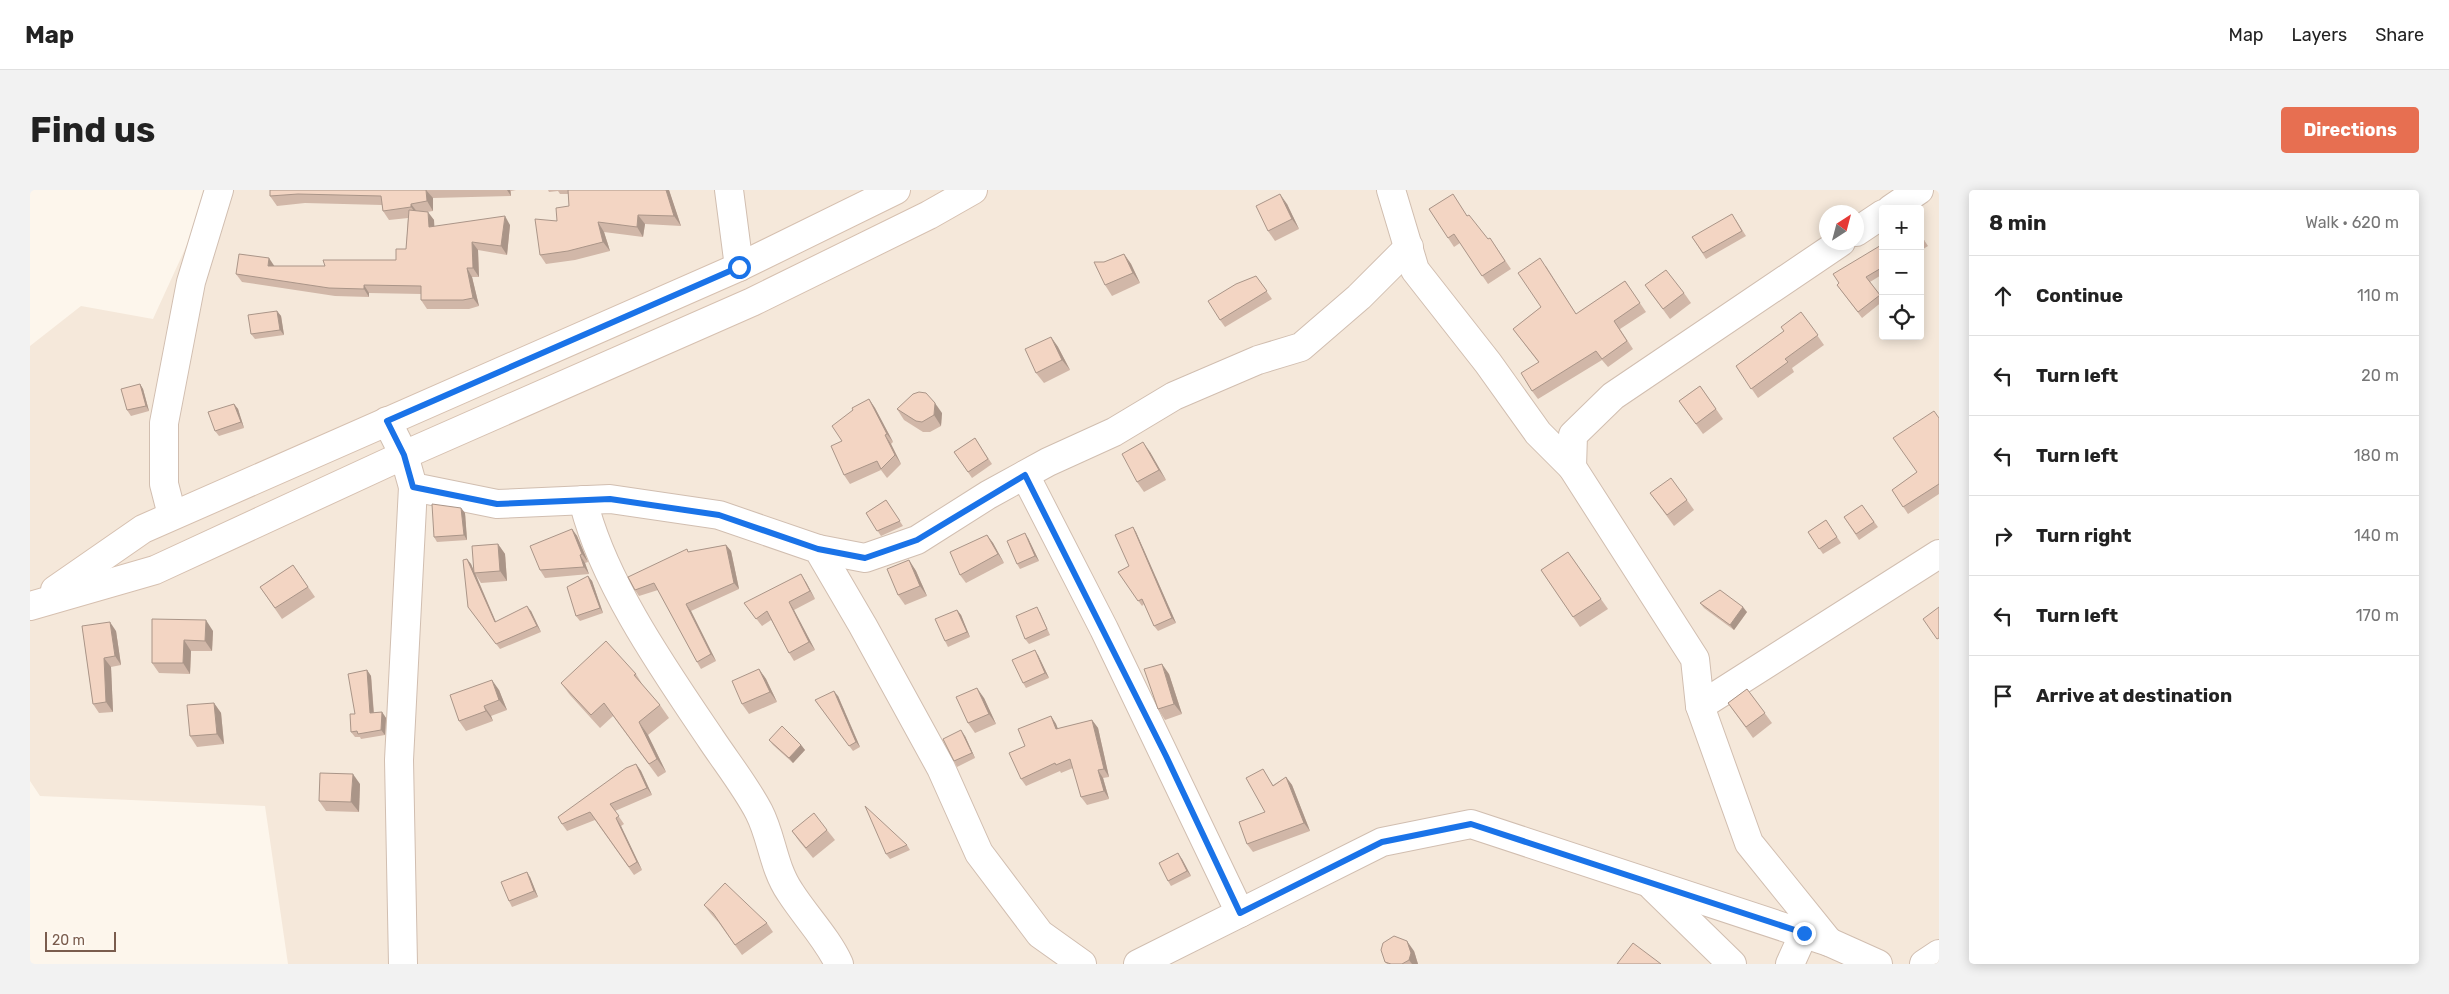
<!DOCTYPE html>
<html lang="en">
<head>
<meta charset="utf-8">
<style>
	:root { --surface:#fff; --page:#f2f2f2; --text:#222; --muted:#767676; --line:#e0e0e0; --accent:#e76f51 }
	body { margin:0; font-family:Rubik,sans-serif; background:var(--page); color:var(--text) }
	.controls { position:absolute; right:15px; top:15px; display:grid; overflow:hidden; border-radius:5px; box-shadow:0 2px 12px #0003 }
	.controls button { width:45px; height:45px; display:grid; place-items:center; padding:0; border:0; border-bottom:1px solid var(--line); background:var(--surface); color:var(--text); font:25px sans-serif }
	.compass { position:absolute; left:1789px; top:15px; width:45px; height:45px; border-radius:50%; background:var(--surface); box-shadow:0 2px 12px #0003; rotate:36deg }
	.scale { position:absolute; left:15px; bottom:12px; width:71px; box-sizing:border-box; padding-left:5px; border:2px solid #7a5c4d; border-top:0; font-size:14px; line-height:18px; white-space:nowrap; color:#7a5c4d; -webkit-text-stroke:4px #fffaf3; paint-order:stroke }
	.stop { position:absolute; width:15px; height:15px; margin:-11px; border:4px solid #1a73e8; border-radius:50%; background:#fff }
	.stop.end { background:#1a73e8; border-color:#fff; box-shadow:0 1px 5px #0008 }
	.list { margin:0; padding:0; list-style:none }
	h2 { display:flex; justify-content:space-between; align-items:center; height:65px; margin:0; padding:0 20px; font-size:21px }
	h2 small { font-size:16px; font-weight:400; color:var(--muted) }
	.list li { display:grid; grid-template-columns:32px 1fr auto; gap:15px; align-items:center; box-sizing:border-box; height:80px; padding:0 20px; border-top:1px solid var(--line) }
	.list b { display:block; font-size:19px; white-space:nowrap }
	.list em { font-size:16px; font-style:normal; color:var(--muted) }
	.icon { flex:none; width:28px; height:28px; fill:none; stroke:currentColor; stroke-width:2; stroke-linecap:round; stroke-linejoin:round }
	.map { position:relative; flex:none; width:1909px; height:774px; overflow:hidden; border-radius:5px }
	header { display:flex; align-items:center; gap:30px; box-sizing:border-box; height:70px; padding:0 25px; background:var(--surface); border-bottom:1px solid var(--line) }
	header strong { font-size:24px }
	nav { display:flex; gap:28px; margin-inline-start:auto; font-size:18px }
	.intro { display:flex; align-items:center; justify-content:space-between; box-sizing:border-box; height:120px; padding:0 30px }
	h1 { margin:0; font-size:35px }
	.button { padding:12px 22px; border-radius:5px; background:var(--accent); color:#fff; font-size:18px; font-weight:700 }
	main { display:flex; gap:30px; padding:0 30px }
	aside { flex:1; background:var(--surface); border-radius:5px; box-shadow:0 2px 12px #0003 }
	.map>svg:first-child { display:block }
	.residential { fill:#f5e8da; fill-rule:evenodd }
	.lines { fill:none; stroke-linecap:round; stroke-linejoin:round }
	.minor-casing { stroke:#d1beb0; stroke-width:30 }
	.secondary-casing { stroke:#d6c0b0; stroke-width:30 }
	.minor { stroke:#fff; stroke-width:28 }
	.secondary { stroke:#fff; stroke-width:28 }
	.wall { fill:#d1b7a8 }
	.shaded-wall { fill:#aa9588 }
	.building { fill:#f3d5c3; stroke:#aa9588 }
	.route { stroke:#1a73e8; stroke-width:6 }
</style>
</head>
<body>
<header>
<strong>Map</strong>
<nav><a>Map</a><a>Layers</a><a>Share</a></nav>
</header>
<div class="intro"><h1>Find us</h1><a class="button">Directions</a></div>
<main>
<div class="map">
<svg width="1909" height="774" viewBox="0 0 1909 774">
	<rect width="100%" height="100%" fill="#fdf6ec"/>
	<!-- residential -->
	<path class="residential" d="M182,0H1909V774H258L235,616L10,606L0,591V156L51,116L123,129ZM1853,19H1890V146H1853ZM1796,22H1826V52H1796Z"/>
	<g class="lines">
		<!-- minor casing -->
		<g class="minor-casing">
			<g id="minor">
				<polyline points="699,0 709,77"/>
				<polyline points="1361,0 1385,80 1458,173 1508,243 1542,277"/>
				<polyline points="1861,19 1889,0"/>
				<polyline points="1826,42 1853,24"/>
				<polyline points="357,231 374,265 383,297 467,314 580,309 689,325 788,359 833,436 911,578 949,663 1010,744 1052,774"/>
				<polyline points="995,285 1074,439 1210,723"/>
				<path d="M553,310C572,391 635,481 681,549C697,573 716,597 729,622C742,647 743,677 760,702C776,727 797,748 809,774"/>
				<polyline points="142,325 134,294 134,233 161,92 189,0"/>
				<polyline points="788,359 835,368 887,350 958,305 1018,272 1084,242 1144,206 1228,170 1271,157 1329,107 1379,57"/>
				<polyline points="1670,516 1909,364"/>
				<polyline points="1623,697 1702,774"/>
				<polyline points="1799,752 1719,653 1670,516 1665,469 1542,277 1543,245 1583,206 1811,52"/>
				<polyline points="373,774 369,570 383,297"/>
				<polyline points="1108,774 1352,652 1441,634 1799,752 1848,774"/>
				<polyline points="1760,774 1774,743"/>
				<polyline points="1894,774 1909,764"/>
			</g>
		</g>
		<!-- secondary casing -->
		<g class="secondary-casing">
			<g id="secondary">
				<polyline points="25,400 113,339 709,77 866,0"/>
				<polyline points="0,416 125,380 374,265 722,112 899,25 943,0"/>
			</g>
		</g>
		<!-- minor -->
		<use href="#minor" class="minor"/>
		<!-- secondary -->
		<use href="#secondary" class="secondary"/>
	</g>
	<!-- wall -->
	<g class="wall">
		<polygon points="240,0 486,0 481,1 481,6 403,8 403,21 397,22 404,30 404,37 480,35 477,65 448,60 449,87 442,87 449,116 439,119 397,119 391,110 391,104 339,103 339,107 305,106 212,92 206,84 245,76 295,76 366,70 376,59 378,28 359,30 353,21 352,15 275,13 247,16 240,6"/>
		<polygon points="518,0 639,0 651,36 615,34 613,47 574,42 580,61 545,70 516,74 510,65 527,31 539,16 538,4 530,4 528,1 519,2"/>
		<polygon points="1423,4 1437,26 1458,49 1460,48 1481,79 1458,94 1430,53 1424,57 1399,19"/>
		<polygon points="1257,14 1269,39 1245,51 1238,41"/>
		<polygon points="1706,30 1716,46 1676,69 1662,47"/>
		<polygon points="1890,44 1898,56 1890,61"/>
		<polygon points="1853,54 1853,84 1840,92 1853,109 1853,111 1832,128 1807,95"/>
		<polygon points="1094,64 1101,74 1110,93 1082,106 1075,95 1074,72"/>
		<polygon points="1516,76 1546,124 1595,91 1616,122 1590,139 1603,159 1578,177 1572,170 1508,209 1502,201 1509,173 1483,139 1511,117"/>
		<polygon points="1226,86 1242,109 1195,137 1190,130"/>
		<polygon points="1615,95 1654,103 1661,113 1640,129"/>
		<polygon points="247,121 251,126 254,145 225,149 221,144"/>
		<polygon points="1771,122 1794,155 1762,178 1764,182 1728,208 1706,176 1754,141"/>
		<polygon points="1021,147 1028,157 1040,180 1014,193 1006,183"/>
		<polygon points="110,194 113,199 119,221 101,226 97,220"/>
		<polygon points="1670,196 1693,229 1673,244 1649,211"/>
		<polygon points="839,209 845,218 863,252 861,254 871,274 857,288 851,280 820,294 814,285 812,251"/>
		<polygon points="204,214 208,219 214,238 189,246 185,241"/>
		<polygon points="867,219 912,223 911,236 900,242 893,242 874,230"/>
		<polygon points="1909,228 1909,304 1878,324 1862,300 1887,282"/>
		<polygon points="945,248 962,274 942,288 924,262"/>
		<polygon points="1120,262 1136,290 1114,302 1107,292"/>
		<polygon points="1620,303 1657,310 1664,320 1644,336"/>
		<polygon points="856,310 873,336 851,346 836,323"/>
		<polygon points="1832,315 1848,337 1829,350 1814,327"/>
		<polygon points="431,318 435,323 437,350 407,352 404,347"/>
		<polygon points="1796,330 1811,353 1793,364 1778,342"/>
		<polygon points="1103,337 1106,342 1146,433 1128,441 1124,436 1114,414 1112,416 1088,382 1099,376"/>
		<polygon points="542,339 547,346 558,372 555,373 559,384 515,388 510,380"/>
		<polygon points="957,345 963,353 974,373 936,393 930,385"/>
		<polygon points="998,348 1009,371 990,379 987,374"/>
		<polygon points="468,354 475,364 477,391 451,393 446,385 466,432 501,421 511,442 470,459 438,417 437,369 441,374 444,382"/>
		<polygon points="696,355 701,361 709,399 661,421 686,471 671,479 667,472 628,400 609,406 605,400 659,362"/>
		<polygon points="1538,362 1578,419 1550,437 1511,380"/>
		<polygon points="879,370 886,381 897,406 875,415 868,405"/>
		<polygon points="263,375 285,407 252,429 230,397"/>
		<polygon points="558,386 562,391 573,423 550,431 546,426"/>
		<polygon points="776,392 785,409 764,420 785,460 764,471 759,463 741,430 732,436 714,413"/>
		<polygon points="1670,413 1717,422 1704,440 1674,418"/>
		<polygon points="927,420 931,425 940,447 918,457 915,451"/>
		<polygon points="1010,422 1020,445 999,454 995,449"/>
		<polygon points="122,429 183,441 182,461 161,461 160,484 129,483 122,473"/>
		<polygon points="52,436 86,441 91,475 81,477 83,522 69,523 63,514"/>
		<polygon points="1008,465 1019,488 996,498 993,493"/>
		<polygon points="729,479 736,489 747,512 719,524 712,514"/>
		<polygon points="337,480 341,486 344,523 352,522 356,528 355,545 331,549 330,547 325,547 321,542 325,524"/>
		<polygon points="606,484 614,497 630,515 639,528 618,545 636,582 628,587 583,526 570,538 540,505 531,493"/>
		<polygon points="1139,484 1152,524 1135,530 1128,519"/>
		<polygon points="1717,499 1742,533 1723,548 1698,513"/>
		<polygon points="469,500 477,520 461,526 463,531 436,541 429,531"/>
		<polygon points="808,506 830,557 823,561 785,510"/>
		<polygon points="954,508 966,534 945,543 938,533"/>
		<polygon points="184,513 191,523 194,554 167,557 160,546"/>
		<polygon points="1021,526 1026,534 1028,539 1062,530 1068,538 1079,587 1073,588 1079,609 1057,615 1051,607 1043,578 1031,583 1030,581 996,596 991,589 995,556"/>
		<polygon points="935,546 945,568 927,577 924,571"/>
		<polygon points="739,550 771,555 775,560 763,573 743,555"/>
		<polygon points="606,574 611,581 622,605 585,621 594,634 591,636 612,680 604,685 565,630 537,641 532,634"/>
		<polygon points="1233,579 1243,595 1256,587 1262,595 1280,641 1223,662 1217,654 1235,622"/>
		<polygon points="330,594 329,622 296,621 289,611"/>
		<polygon points="797,640 805,650 783,668 769,651 762,641"/>
		<polygon points="877,655 880,660 860,669 856,664"/>
		<polygon points="1152,669 1161,686 1141,696 1138,691"/>
		<polygon points="500,687 508,707 482,717 479,711"/>
		<polygon points="674,715 737,733 743,742 712,765 689,733 681,724"/>
		<polygon points="1384,761 1388,774 1357,774 1355,772"/>
	</g>
	<!-- shaded-wall -->
	<g class="shaded-wall">
		<polygon points="396,0 403,8 403,21 397,11"/>
		<polygon points="477,0 480,0 481,6"/>
		<polygon points="636,0 639,0 651,36 644,26"/>
		<polygon points="1250,4 1257,14 1269,39 1262,29"/>
		<polygon points="381,14 388,23 388,26 381,17"/>
		<polygon points="398,22 404,30 405,46 399,37"/>
		<polygon points="608,25 615,34 613,47 607,37"/>
		<polygon points="475,26 480,35 477,65 471,56"/>
		<polygon points="568,32 574,42 580,61 573,52"/>
		<polygon points="442,52 448,60 449,87 443,78"/>
		<polygon points="1094,64 1101,74 1110,93 1103,83"/>
		<polygon points="239,68 245,77 238,76"/>
		<polygon points="437,78 442,87 449,116 443,108"/>
		<polygon points="334,95 339,103 339,107 334,99"/>
		<polygon points="247,121 251,126 254,145 250,140"/>
		<polygon points="1021,147 1028,157 1040,180 1032,170"/>
		<polygon points="110,194 113,199 119,221 116,216"/>
		<polygon points="839,209 845,218 863,252 857,244"/>
		<polygon points="905,213 912,223 911,236 904,225"/>
		<polygon points="204,214 208,219 214,238 211,232"/>
		<polygon points="855,245 861,254 871,274 865,265"/>
		<polygon points="1113,252 1120,262 1136,290 1129,280"/>
		<polygon points="431,318 435,323 437,350 434,345"/>
		<polygon points="1103,337 1106,342 1146,433 1142,428"/>
		<polygon points="542,339 547,346 558,372 552,364"/>
		<polygon points="995,343 998,348 1009,371 1005,366"/>
		<polygon points="957,345 963,353 974,373 968,364"/>
		<polygon points="468,354 475,364 477,391 470,381"/>
		<polygon points="696,355 701,361 709,399 704,393"/>
		<polygon points="550,365 555,373 559,384 554,377"/>
		<polygon points="437,369 441,374 468,437 465,432"/>
		<polygon points="879,370 886,381 897,406 890,396"/>
		<polygon points="771,384 776,392 785,409 780,401"/>
		<polygon points="558,386 562,391 573,423 570,418"/>
		<polygon points="759,412 764,420 785,460 779,452"/>
		<polygon points="656,414 661,421 686,471 681,464"/>
		<polygon points="497,416 501,421 511,442 507,436"/>
		<polygon points="1713,417 1717,422 1704,440 1700,435"/>
		<polygon points="927,420 931,425 940,447 937,442"/>
		<polygon points="176,430 183,441 182,461 175,451"/>
		<polygon points="80,432 86,441 91,475 85,466"/>
		<polygon points="154,450 161,461 160,484 153,473"/>
		<polygon points="1005,460 1008,465 1019,488 1015,483"/>
		<polygon points="74,468 81,477 83,522 76,512"/>
		<polygon points="1132,474 1139,484 1152,524 1144,514"/>
		<polygon points="729,479 736,489 747,512 740,502"/>
		<polygon points="337,480 341,486 344,528 340,523"/>
		<polygon points="462,490 469,500 477,520 469,510"/>
		<polygon points="947,498 954,508 966,534 959,524"/>
		<polygon points="804,501 808,506 830,557 826,552"/>
		<polygon points="184,513 191,523 194,554 187,544"/>
		<polygon points="454,516 461,526 463,531 456,521"/>
		<polygon points="352,522 356,528 355,545 351,540"/>
		<polygon points="1021,526 1026,534 1031,547 1026,539"/>
		<polygon points="1062,530 1068,538 1079,587 1074,579"/>
		<polygon points="609,532 618,545 636,582 627,569"/>
		<polygon points="931,540 935,546 945,568 942,563"/>
		<polygon points="771,555 775,560 763,573 759,568"/>
		<polygon points="606,574 611,581 622,605 617,598"/>
		<polygon points="1068,580 1073,588 1079,609 1074,601"/>
		<polygon points="323,584 330,594 329,622 321,612"/>
		<polygon points="1256,587 1262,595 1280,641 1274,633"/>
		<polygon points="586,628 591,636 612,680 607,672"/>
		<polygon points="1148,663 1152,669 1161,686 1157,681"/>
		<polygon points="497,682 500,687 508,707 504,701"/>
		<polygon points="1377,751 1384,761 1388,774 1382,774 1379,770"/>
	</g>
	<!-- building -->
	<g class="building">
		<polygon points="240,0 396,0 397,11 381,14 381,17 353,21 351,6 268,4 240,6"/>
		<polygon points="538,0 636,0 644,26 608,25 607,37 568,32 573,52 538,61 510,65 505,29 527,31 526,18 539,16"/>
		<polygon points="1250,4 1262,29 1238,41 1226,16"/>
		<polygon points="1423,4 1437,26 1439,25 1458,49 1460,48 1475,71 1452,86 1424,44 1418,48 1399,19"/>
		<polygon points="379,20 398,22 399,37 475,26 471,56 442,52 443,78 437,78 443,108 433,110 391,110 391,96 334,95 334,99 299,98 206,84 209,64 239,68 238,76 295,76 293,70 366,70 366,59 376,59"/>
		<polygon points="1702,24 1712,41 1673,63 1662,47"/>
		<polygon points="1890,45 1894,51 1890,54"/>
		<polygon points="1853,54 1853,77 1836,87 1850,105 1828,122 1807,95 1809,93 1803,84"/>
		<polygon points="1094,64 1103,83 1075,95 1064,72 1074,72"/>
		<polygon points="1510,68 1546,124 1595,91 1610,113 1584,131 1597,151 1572,169 1566,161 1502,201 1491,183 1509,172 1483,139 1511,117 1488,83"/>
		<polygon points="1636,80 1654,103 1633,119 1615,95"/>
		<polygon points="1226,86 1237,101 1190,130 1178,111 1206,94"/>
		<polygon points="247,121 250,140 221,144 218,125"/>
		<polygon points="1771,122 1788,145 1755,169 1758,172 1721,199 1706,176 1754,141 1751,137"/>
		<polygon points="1021,147 1032,170 1006,183 995,159"/>
		<polygon points="110,194 116,216 97,220 91,199"/>
		<polygon points="1670,196 1686,219 1666,234 1649,211"/>
		<polygon points="889,202 896,203 905,213 904,225 892,232 886,231 867,219 883,204"/>
		<polygon points="839,209 857,244 855,245 865,265 851,279 847,271 814,285 801,256 812,251 802,236 823,220 822,218"/>
		<polygon points="204,214 211,232 185,241 178,222"/>
		<polygon points="1904,221 1909,228 1909,294 1873,317 1862,300 1887,282 1863,248"/>
		<polygon points="945,248 958,269 938,282 924,262"/>
		<polygon points="1113,252 1129,280 1107,292 1092,264"/>
		<polygon points="1641,288 1657,310 1637,325 1620,303"/>
		<polygon points="856,310 870,331 847,341 836,323"/>
		<polygon points="402,314 431,318 434,345 404,347"/>
		<polygon points="1832,315 1844,332 1826,344 1814,327"/>
		<polygon points="1796,330 1807,347 1789,359 1778,342"/>
		<polygon points="1103,337 1142,428 1124,436 1112,409 1108,411 1088,382 1099,376 1085,345"/>
		<polygon points="542,339 552,364 550,365 554,377 510,380 500,356"/>
		<polygon points="995,343 1005,366 987,374 977,351"/>
		<polygon points="957,345 968,364 930,385 920,362"/>
		<polygon points="468,354 470,381 444,383 442,356"/>
		<polygon points="696,355 704,393 656,414 681,464 667,472 624,393 605,400 598,387 657,359 658,362"/>
		<polygon points="1538,362 1571,409 1543,427 1511,380"/>
		<polygon points="437,369 465,432 497,416 507,436 466,454 438,417 433,370"/>
		<polygon points="879,370 890,396 868,405 857,379"/>
		<polygon points="263,375 278,397 245,418 230,397"/>
		<polygon points="771,384 780,401 759,412 779,452 759,463 737,421 726,429 714,413"/>
		<polygon points="558,386 570,418 546,426 537,397"/>
		<polygon points="1690,400 1713,417 1700,435 1670,413"/>
		<polygon points="1007,417 1017,439 995,449 986,426"/>
		<polygon points="1909,417 1909,448 1907,449 1893,429"/>
		<polygon points="927,420 937,442 915,451 905,429"/>
		<polygon points="122,429 176,430 175,451 154,450 153,473 122,473"/>
		<polygon points="80,432 85,466 74,468 76,512 63,514 52,436"/>
		<polygon points="576,451 606,484 604,485 630,515 609,532 627,569 619,574 574,513 561,525 531,493"/>
		<polygon points="1005,460 1015,483 993,493 982,470"/>
		<polygon points="1132,474 1144,514 1128,519 1114,479"/>
		<polygon points="729,479 740,502 712,514 702,491"/>
		<polygon points="337,480 340,523 352,522 351,540 328,544 327,541 321,542 320,524 325,524 318,484"/>
		<polygon points="462,490 469,510 454,516 456,521 429,531 420,505"/>
		<polygon points="947,498 959,524 938,533 926,507"/>
		<polygon points="1717,499 1735,523 1716,537 1698,513"/>
		<polygon points="804,501 826,552 819,556 785,510"/>
		<polygon points="184,513 187,544 160,546 157,515"/>
		<polygon points="1021,526 1026,539 1062,530 1074,579 1068,580 1074,601 1051,607 1040,569 1026,575 1025,573 991,589 979,563 995,556 988,539"/>
		<polygon points="752,536 771,555 759,568 739,550"/>
		<polygon points="931,540 942,563 924,571 913,549"/>
		<polygon points="606,574 617,598 580,614 589,626 586,628 607,672 599,677 560,622 532,634 528,627 596,578"/>
		<polygon points="1233,579 1243,596 1256,587 1274,633 1217,654 1209,632 1235,622 1216,588"/>
		<polygon points="290,583 323,584 321,612 289,611"/>
		<polygon points="835,616 877,655 856,664"/>
		<polygon points="784,623 797,640 776,658 762,641"/>
		<polygon points="1148,663 1157,681 1138,691 1129,673"/>
		<polygon points="497,682 504,701 479,711 471,692"/>
		<polygon points="695,693 737,733 705,755 683,723 674,715"/>
		<polygon points="1364,746 1377,751 1381,763 1379,770 1372,774 1361,774 1355,772 1351,760 1353,753"/>
		<polygon points="1603,753 1631,774 1587,774"/>
	</g>
	<g class="lines">
		<!-- route -->
		<polyline class="route" points="709,77 357,231 374,265 383,297 467,314 580,309 689,325 788,359 835,368 887,350 995,285 1136,566 1210,723 1352,652 1441,634 1774,743"/>
	</g>
</svg>
<div class="controls">
<button>+</button>
<button>−</button>
<button><svg class="icon" aria-label="locate" viewBox="0 0 24 24"><circle cx="12" cy="12" r="6"/><path d="M12 2v4M12 18v4M2 12h4M18 12h4"/></svg></button>
</div>
<svg class="compass" viewBox="-18 -18 36 36"><path d="M0-13l5 13h-10z" fill="#e53935"/><path d="M0 13l5-13h-10z" fill="#767676"/></svg>
<div class="scale">20 m</div>
<div class="stop" style="left:709px;top:77px"></div>
<div class="stop end" style="left:1774px;top:743px"></div>
</div>
<aside>
<h2>8 min<small>Walk · 620 m</small></h2>
<ul class="list">
<li><svg class="icon" aria-label="ahead" viewBox="0 0 24 24"><path d="M12 20V5M6 11l6-6 6 6"/></svg><div><b>Continue</b></div><em>110 m</em></li>
<li><svg class="icon" aria-label="left" viewBox="0 0 24 24"><path d="M17 20v-9H6M10 6l-5 5 5 5"/></svg><div><b>Turn left</b></div><em>20 m</em></li>
<li><svg class="icon" aria-label="left" viewBox="0 0 24 24"><path d="M17 20v-9H6M10 6l-5 5 5 5"/></svg><div><b>Turn left</b></div><em>180 m</em></li>
<li><svg class="icon" aria-label="right" viewBox="0 0 24 24"><path d="M7 20v-9h11M14 6l5 5-5 5"/></svg><div><b>Turn right</b></div><em>140 m</em></li>
<li><svg class="icon" aria-label="left" viewBox="0 0 24 24"><path d="M17 20v-9H6M10 6l-5 5 5 5"/></svg><div><b>Turn left</b></div><em>170 m</em></li>
<li><svg class="icon" aria-label="arrive" viewBox="0 0 24 24"><path d="M6 21V4h12l-3 4 3 4H6"/></svg><div><b>Arrive at destination</b></div></li>
</ul>
</aside>
</main>
</body>
</html>
